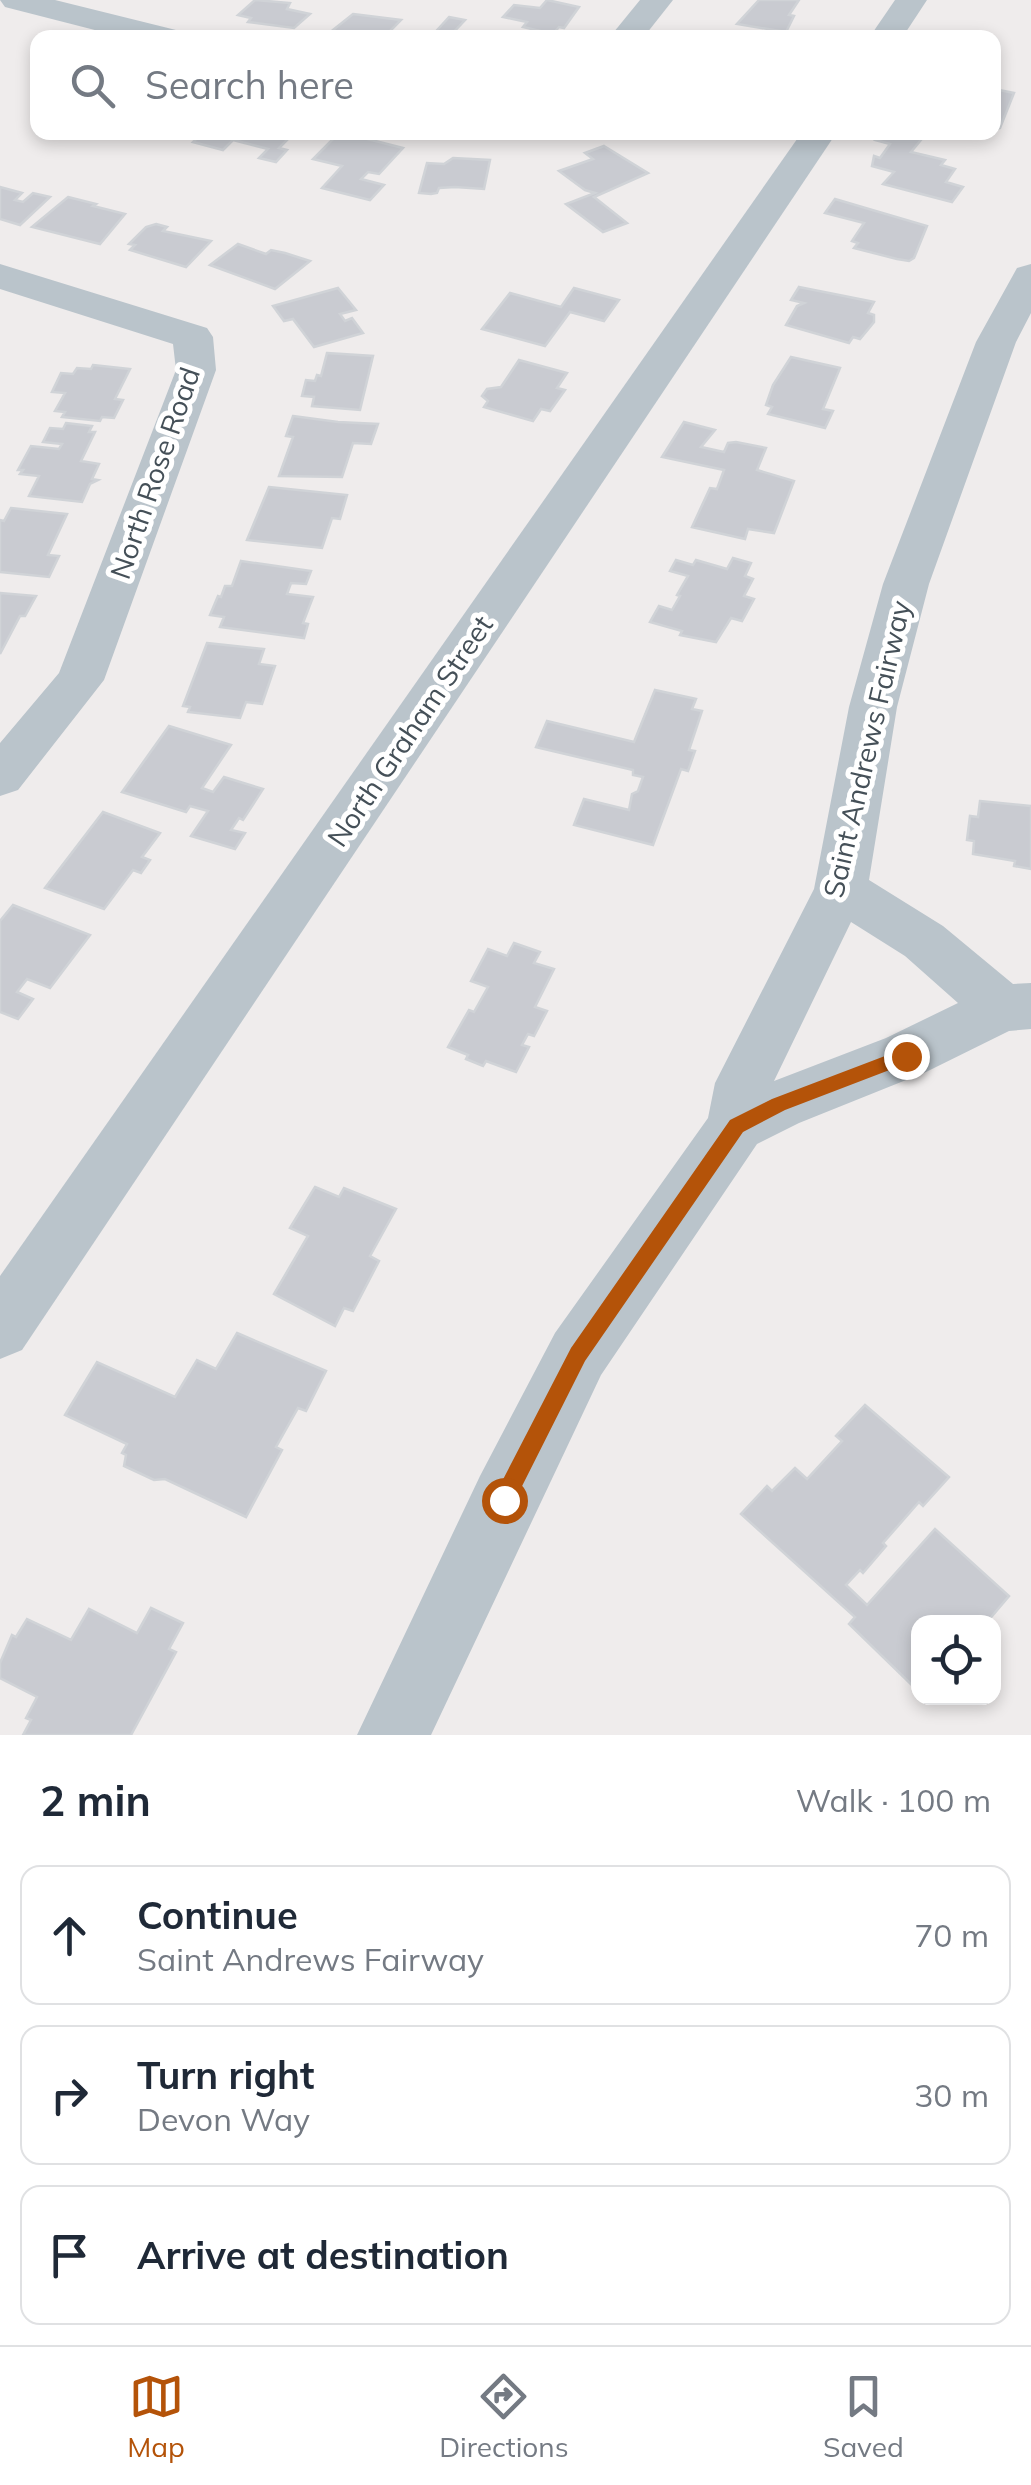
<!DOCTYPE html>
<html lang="en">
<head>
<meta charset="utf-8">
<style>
	:root { --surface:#fff; --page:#f2f2f3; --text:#1f2937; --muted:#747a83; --line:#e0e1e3; --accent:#b45309 }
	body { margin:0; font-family:Mulish,sans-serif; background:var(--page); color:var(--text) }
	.controls { position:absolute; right:30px; bottom:30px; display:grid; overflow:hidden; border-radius:20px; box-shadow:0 5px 15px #0003 }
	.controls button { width:90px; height:90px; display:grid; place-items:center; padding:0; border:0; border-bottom:2px solid var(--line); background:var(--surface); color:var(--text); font:50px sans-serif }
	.stop { position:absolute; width:30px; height:30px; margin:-22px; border:8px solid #b45309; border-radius:50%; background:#fff }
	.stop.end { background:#b45309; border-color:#fff; box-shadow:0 2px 10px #0008 }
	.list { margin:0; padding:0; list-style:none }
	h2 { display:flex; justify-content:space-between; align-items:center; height:130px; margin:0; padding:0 40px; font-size:42px }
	h2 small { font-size:32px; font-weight:400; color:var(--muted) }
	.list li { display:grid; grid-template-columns:65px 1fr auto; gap:30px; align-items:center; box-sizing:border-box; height:140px; margin:0 20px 20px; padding:0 20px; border:2px solid var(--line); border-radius:20px }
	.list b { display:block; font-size:38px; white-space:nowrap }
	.list p { margin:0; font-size:32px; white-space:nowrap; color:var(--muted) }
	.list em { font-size:32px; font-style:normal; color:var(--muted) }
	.icon { flex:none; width:55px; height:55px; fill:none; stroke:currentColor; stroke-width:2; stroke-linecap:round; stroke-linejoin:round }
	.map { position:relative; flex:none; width:1031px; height:1735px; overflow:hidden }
	.search { position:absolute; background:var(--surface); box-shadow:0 5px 15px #0003; left:30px; right:30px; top:30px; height:110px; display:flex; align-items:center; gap:25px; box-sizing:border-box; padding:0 35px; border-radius:20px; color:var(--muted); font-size:38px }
	.sheet { height:610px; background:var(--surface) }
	nav { display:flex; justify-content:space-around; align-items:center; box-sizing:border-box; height:140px; border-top:2px solid var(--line); background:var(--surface); font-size:28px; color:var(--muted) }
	nav a { display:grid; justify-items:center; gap:5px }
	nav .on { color:var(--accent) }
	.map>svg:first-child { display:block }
	.building { fill:#c9cbd1; stroke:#d0d3d7; stroke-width:2.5 }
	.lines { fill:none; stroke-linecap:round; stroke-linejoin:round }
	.minor { fill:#bac4cb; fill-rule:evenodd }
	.route { fill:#b45309 }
	.labels { text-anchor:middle; stroke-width:10; stroke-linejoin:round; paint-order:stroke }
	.street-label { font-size:28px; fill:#455058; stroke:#fff }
</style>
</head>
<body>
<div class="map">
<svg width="1031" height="1735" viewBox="0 0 1031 1735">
	<rect width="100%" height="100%" fill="#efecec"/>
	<!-- building -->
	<g class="building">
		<polygon points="255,0 290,3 287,9 310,14 294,28 248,22 251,18 238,15"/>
		<polygon points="547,0 579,7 564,28 559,27 553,34 523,27 527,22 503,17 514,5 540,8"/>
		<polygon points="759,0 799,0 789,15 794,16 786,32 737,24"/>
		<polygon points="353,14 401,20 390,31 400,33 396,38 328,34"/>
		<polygon points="449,17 465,20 451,35 461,38 430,38"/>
		<polygon points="994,89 1014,93 1000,128 994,130"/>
		<polygon points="203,132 295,132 279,148 287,150 276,162 259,158 268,149 233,140 223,150 193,142"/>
		<polygon points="340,132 403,148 379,174 368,172 361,179 384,185 370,200 322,188 342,166 313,159"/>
		<polygon points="880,132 925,135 911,152 945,160 941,165 955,169 946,182 963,187 952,202 883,184 894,172 872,166 874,156 880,158 890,144 875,140"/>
		<polygon points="604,146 648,173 594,197 627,223 603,232 566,204 595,193 585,190 559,171 593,159 585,153"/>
		<polygon points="453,158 490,160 484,189 455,187 439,188 437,193 431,194 419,193 427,163 444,164"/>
		<polygon points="0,187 22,193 15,200 23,202 33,193 50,197 20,225 0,219"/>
		<polygon points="68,197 96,204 93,206 125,214 100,244 32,227"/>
		<polygon points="835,199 927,226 914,258 909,261 897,259 854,248 858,243 852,241 864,223 825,213"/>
		<polygon points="156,224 167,227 163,231 211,241 186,267 130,250 135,245 129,244 146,227"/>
		<polygon points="238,244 266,254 271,250 285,253 310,261 275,289 210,265"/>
		<polygon points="799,287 874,302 868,313 874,315 874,322 860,339 853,337 849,343 786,325 797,306 804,303 791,300"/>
		<polygon points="338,288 356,310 340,314 345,321 352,318 363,333 314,347 293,319 284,321 273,306"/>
		<polygon points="574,288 619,300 604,321 570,312 545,346 482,329 510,293 561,307"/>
		<polygon points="327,353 373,356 360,410 312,406 314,397 302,396 306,380 315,381 317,375 321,376"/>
		<polygon points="791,357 840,368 823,409 833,411 825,428 768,414 772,407 766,405 773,385"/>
		<polygon points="519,360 567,373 557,388 565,390 550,411 541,409 533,421 484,407 488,401 482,396 487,389 501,387"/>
		<polygon points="93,365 130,369 115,399 123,400 114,418 102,417 100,421 62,417 65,412 55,411 65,393 52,392 61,373 73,374 77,368 91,369"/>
		<polygon points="293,416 338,422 378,424 371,444 353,443 342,477 279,476 293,437 286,436"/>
		<polygon points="684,422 715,430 701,447 724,452 728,443 736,442 766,448 757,470 794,481 774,533 748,529 745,539 692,527 710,488 717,489 724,470 662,457"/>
		<polygon points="66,423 92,426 89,432 95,432 81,461 99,464 92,479 98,480 90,484 82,502 29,496 39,476 20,474 23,470 18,470 31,446 59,449 62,444 43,442 50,428 63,429"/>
		<polygon points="269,487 347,495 340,519 332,518 322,548 247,540"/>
		<polygon points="11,508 67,514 48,555 59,556 49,577 0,572 0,520 4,521"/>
		<polygon points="733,558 751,563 745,576 753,579 744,596 754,599 742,621 731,618 716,642 680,635 682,631 650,622 659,606 672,610 680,596 677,595 688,576 670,571 676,560 693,565 696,560 727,569"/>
		<polygon points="241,561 311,571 306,584 291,583 287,594 313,597 303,623 308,624 304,638 220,627 224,617 210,615 218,596 221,597 225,586 232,586"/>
		<polygon points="0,593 36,596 25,616 20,616 0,654"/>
		<polygon points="207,643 264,649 259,664 275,666 262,704 246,702 240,718 188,712 190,707 183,706"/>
		<polygon points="655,690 696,699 692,709 702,711 689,750 695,751 688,771 681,769 653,845 574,825 584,799 629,810 632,794 638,791 643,777 633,775 633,770 536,747 547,721 634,742"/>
		<polygon points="169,726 231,745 202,788 213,792 224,777 263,789 243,820 239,818 231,830 245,833 235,849 191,836 208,811 190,806 186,812 122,792"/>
		<polygon points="980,801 1031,806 1031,869 1014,866 1015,861 973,854 974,841 967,840 970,816 978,817"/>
		<polygon points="103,812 160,833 142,857 150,860 141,873 133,870 104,909 45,888"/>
		<polygon points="13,905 90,935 50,988 27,979 17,992 33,999 18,1019 0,1012 0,921"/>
		<polygon points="514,943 540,952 534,963 554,969 535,1007 547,1011 534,1036 528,1034 522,1045 529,1047 516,1072 486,1061 483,1066 466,1059 468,1055 448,1047 469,1010 474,1012 488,987 471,981 488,949 507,956"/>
		<polygon points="315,1187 339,1197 344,1188 396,1209 370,1256 379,1261 353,1311 344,1308 335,1326 274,1294 308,1236 290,1228"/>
		<polygon points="237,1333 326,1371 306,1411 298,1408 276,1447 282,1450 246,1517 165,1479 154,1480 124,1466 126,1455 122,1453 127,1444 65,1415 97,1362 175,1397 197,1360 216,1369"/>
		<polygon points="865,1405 949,1477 923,1506 919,1502 883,1543 886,1546 863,1573 860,1570 846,1585 867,1605 935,1529 1009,1596 987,1622 918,1622 918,1691 849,1624 855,1617 741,1514 767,1486 772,1491 795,1468 807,1479 842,1441 836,1436"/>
		<polygon points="151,1608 183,1623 169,1649 176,1652 131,1735 23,1735 31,1720 26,1718 37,1697 0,1678 0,1663 12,1635 16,1637 27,1619 71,1640 89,1609 137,1633"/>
	</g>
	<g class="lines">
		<!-- minor -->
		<g class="minor">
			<polygon points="0,0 55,0 180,31 184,38 126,38 5,7"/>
			<polygon points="640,0 673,0 643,38 609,38"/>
			<polygon points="895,0 927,0 902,38 869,38"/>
			<polygon points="802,132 837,132 22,1350 0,1359 0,1276"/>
			<polygon points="0,264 207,328 213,337 216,370 104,680 18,790 0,796 0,743 59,673 176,370 173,344 0,289"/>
			<path d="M1031,264V313L1016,342L929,584L897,707L869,880L943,926L1013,984L1031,983V1029L1009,1031L926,1072L799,1123L757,1144L601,1375L431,1735H357L480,1476L555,1333L708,1118L715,1083L814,889L849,707L883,584L976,342L1017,268ZM851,922L905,956L958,1003L886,1038L774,1081Z"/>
		</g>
	</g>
	<!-- route -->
	<polygon class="route" points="906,1048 915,1056 913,1061 785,1110 743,1132 585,1361 511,1508 504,1511 496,1508 493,1500 496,1493 571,1348 730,1120 772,1099"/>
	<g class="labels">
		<!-- street labels -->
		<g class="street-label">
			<text transform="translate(155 473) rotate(-71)" y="10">North Rose Road</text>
			<text transform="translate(410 731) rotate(-56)" y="10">North Graham Street</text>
			<text transform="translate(867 749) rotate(-77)" y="10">Saint Andrews Fairway</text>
		</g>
	</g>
</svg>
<div class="controls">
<button><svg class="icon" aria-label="locate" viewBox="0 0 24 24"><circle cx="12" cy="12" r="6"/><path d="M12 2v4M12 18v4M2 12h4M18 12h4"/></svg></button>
</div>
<div class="stop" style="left:504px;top:1500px"></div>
<div class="stop end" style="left:906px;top:1056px"></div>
<div class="search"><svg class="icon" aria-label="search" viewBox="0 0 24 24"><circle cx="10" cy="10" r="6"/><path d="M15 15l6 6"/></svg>Search here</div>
</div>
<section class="sheet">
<h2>2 min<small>Walk · 100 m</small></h2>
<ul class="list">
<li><svg class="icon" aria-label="ahead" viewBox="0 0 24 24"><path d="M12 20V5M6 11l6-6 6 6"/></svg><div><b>Continue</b><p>Saint Andrews Fairway</p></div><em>70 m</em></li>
<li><svg class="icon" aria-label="right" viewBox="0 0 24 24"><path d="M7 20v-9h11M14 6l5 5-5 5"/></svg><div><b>Turn right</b><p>Devon Way</p></div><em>30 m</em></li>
<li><svg class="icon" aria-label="arrive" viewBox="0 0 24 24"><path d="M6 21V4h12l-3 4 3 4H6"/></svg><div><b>Arrive at destination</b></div></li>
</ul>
</section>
<nav>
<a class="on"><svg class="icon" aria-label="map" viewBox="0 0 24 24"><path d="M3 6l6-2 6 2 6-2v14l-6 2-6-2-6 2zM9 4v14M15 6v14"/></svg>Map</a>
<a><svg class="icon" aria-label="directions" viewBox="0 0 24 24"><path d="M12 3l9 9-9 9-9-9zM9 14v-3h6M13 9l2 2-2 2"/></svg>Directions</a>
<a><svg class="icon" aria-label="saved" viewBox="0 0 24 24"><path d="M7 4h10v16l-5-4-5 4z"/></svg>Saved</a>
</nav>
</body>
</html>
